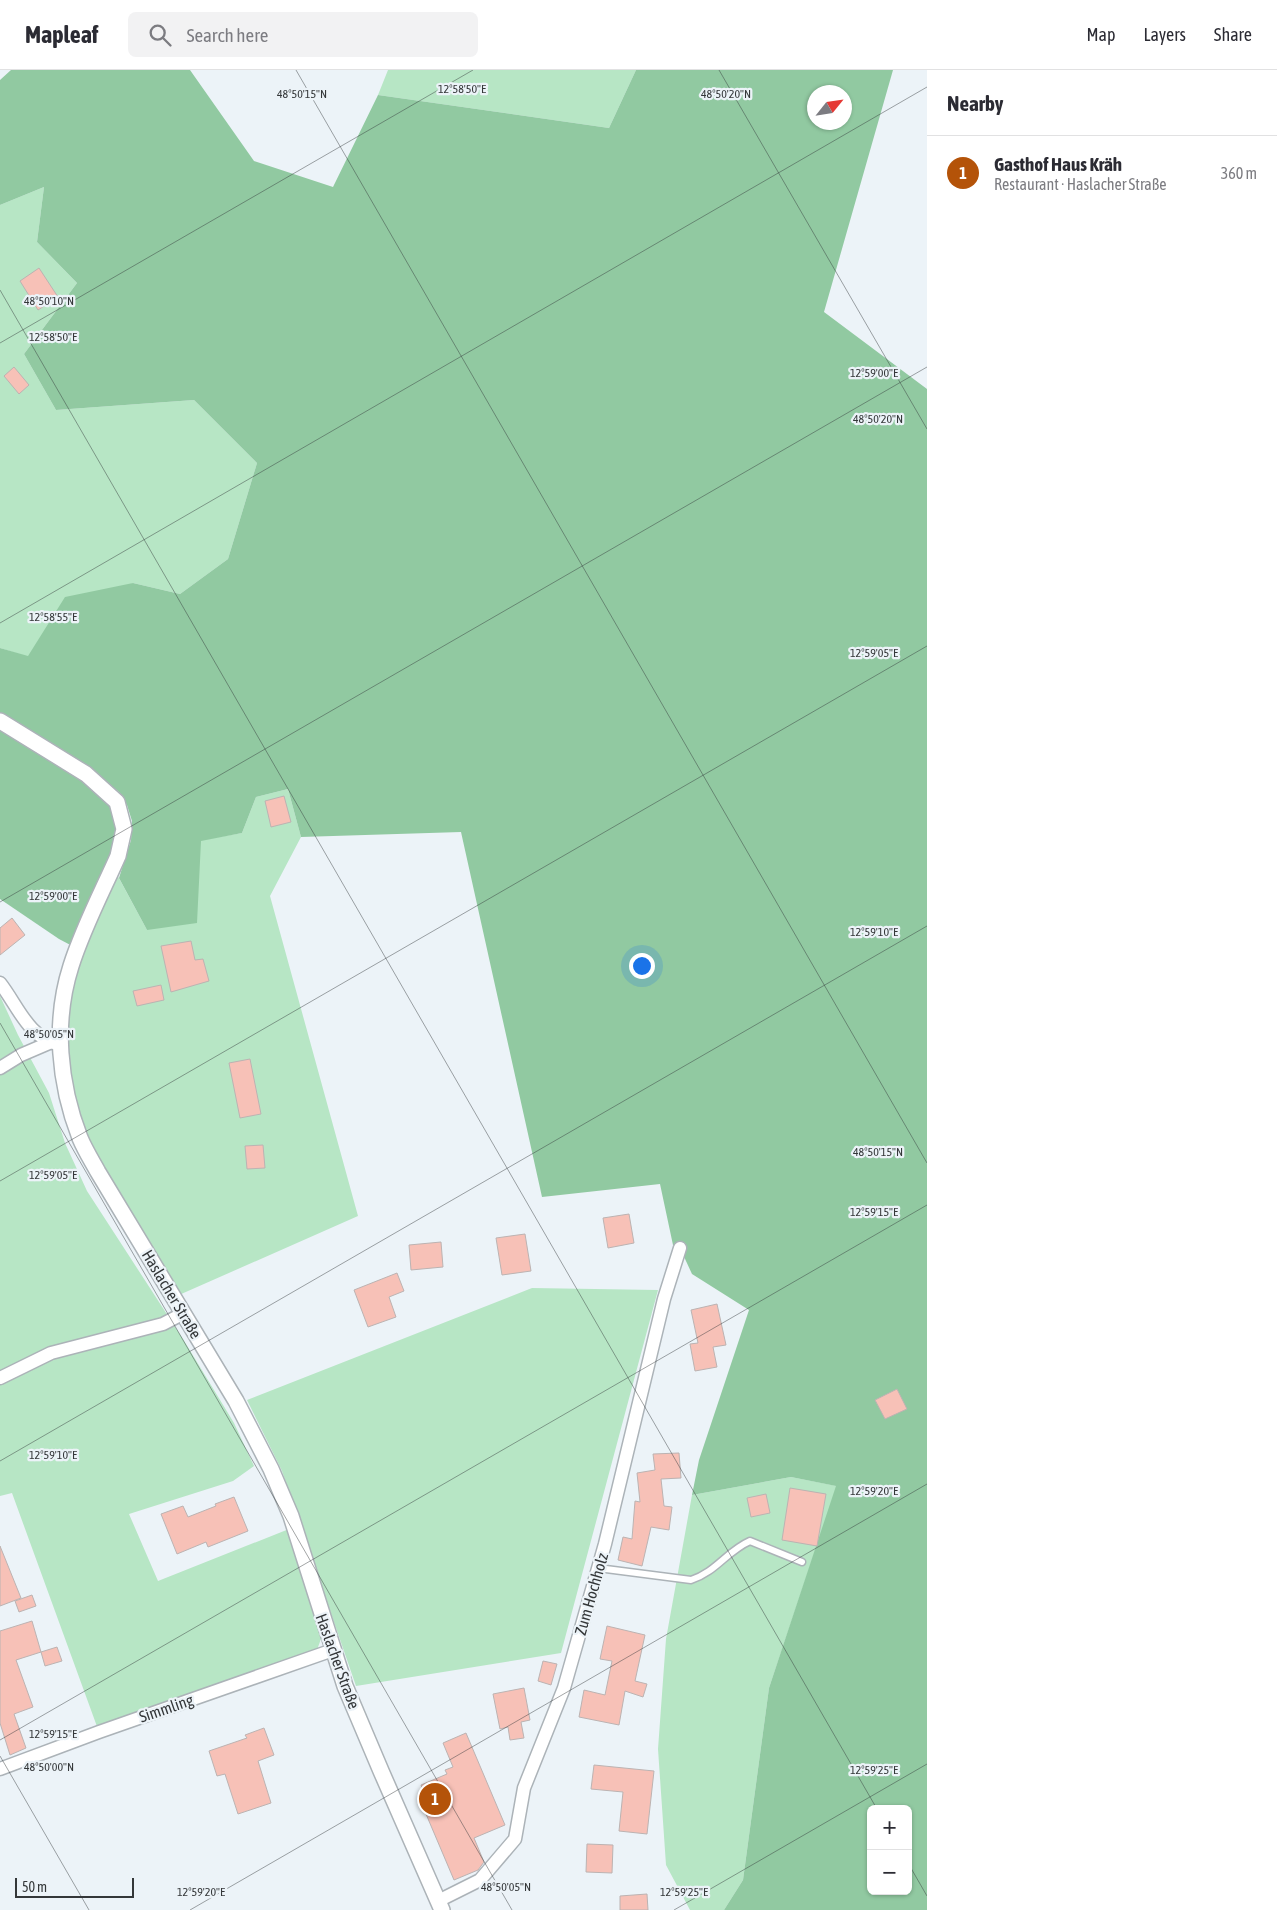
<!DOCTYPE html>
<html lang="en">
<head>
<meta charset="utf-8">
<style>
	:root { --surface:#fff; --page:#f2f2f3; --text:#2b2b33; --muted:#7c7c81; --line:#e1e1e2; --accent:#b45309 }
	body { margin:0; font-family:"Asap Condensed",sans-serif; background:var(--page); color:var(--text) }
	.controls { position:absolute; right:15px; bottom:15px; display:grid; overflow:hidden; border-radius:8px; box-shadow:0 1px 4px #0004 }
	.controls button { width:45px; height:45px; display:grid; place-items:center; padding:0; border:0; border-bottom:1px solid var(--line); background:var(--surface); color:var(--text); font:25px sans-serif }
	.compass { position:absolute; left:807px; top:15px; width:45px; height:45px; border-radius:50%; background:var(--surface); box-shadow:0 1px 4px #0004; rotate:60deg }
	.scale { position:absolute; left:15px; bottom:12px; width:119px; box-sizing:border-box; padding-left:5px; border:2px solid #343739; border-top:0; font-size:14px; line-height:18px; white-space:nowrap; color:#343739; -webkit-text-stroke:4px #ecf3f8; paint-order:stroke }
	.you { position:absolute; left:641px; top:895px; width:18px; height:18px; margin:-12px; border:4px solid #fff; border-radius:50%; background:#1a73e8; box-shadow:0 0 0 8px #1a73e833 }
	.badge { display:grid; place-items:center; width:32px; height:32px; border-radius:50%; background:var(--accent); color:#fff; font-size:16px; font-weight:700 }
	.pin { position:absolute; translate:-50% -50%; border:2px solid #fff; box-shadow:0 1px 5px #0006 }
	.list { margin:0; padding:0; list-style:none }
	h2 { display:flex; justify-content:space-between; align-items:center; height:65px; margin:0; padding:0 20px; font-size:21px }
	h2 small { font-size:16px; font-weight:400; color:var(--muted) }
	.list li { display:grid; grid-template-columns:32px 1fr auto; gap:15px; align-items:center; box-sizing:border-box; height:75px; padding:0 20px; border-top:1px solid var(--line) }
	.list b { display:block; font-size:19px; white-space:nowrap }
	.list p { margin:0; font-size:16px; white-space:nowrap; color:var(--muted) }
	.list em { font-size:16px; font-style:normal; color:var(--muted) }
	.icon { flex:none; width:28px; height:28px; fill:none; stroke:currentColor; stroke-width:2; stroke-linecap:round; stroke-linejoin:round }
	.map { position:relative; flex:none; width:927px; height:1840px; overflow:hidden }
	header { display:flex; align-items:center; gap:30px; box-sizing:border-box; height:70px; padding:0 25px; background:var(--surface); border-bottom:1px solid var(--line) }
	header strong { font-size:24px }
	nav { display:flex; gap:28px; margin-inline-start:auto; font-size:18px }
	.search { width:350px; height:45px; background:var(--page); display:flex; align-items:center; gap:12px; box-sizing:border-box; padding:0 18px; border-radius:8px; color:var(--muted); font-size:19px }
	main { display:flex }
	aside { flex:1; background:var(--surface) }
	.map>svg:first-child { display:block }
	.green { fill:#b7e6c5 }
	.forest { fill:#91c9a1; fill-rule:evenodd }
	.building { fill:#f7c1b7; stroke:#bcb3b2 }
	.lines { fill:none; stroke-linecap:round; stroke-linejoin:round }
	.service-casing { stroke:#acb3b8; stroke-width:9 }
	.minor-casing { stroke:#acb3b8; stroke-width:15 }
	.tertiary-casing { stroke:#acb3b8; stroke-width:18 }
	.service { stroke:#fff; stroke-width:6 }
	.minor { stroke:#fff; stroke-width:12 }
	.tertiary { stroke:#fff; stroke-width:15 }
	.ticks { fill:none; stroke:#343739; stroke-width:1; stroke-opacity:0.45 }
	.labels { text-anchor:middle; stroke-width:4.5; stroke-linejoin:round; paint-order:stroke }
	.street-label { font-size:16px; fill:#343739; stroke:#ecf3f8 }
	.ticks-label { font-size:12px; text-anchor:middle; fill:#343739; stroke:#ecf3f8; stroke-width:4.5; stroke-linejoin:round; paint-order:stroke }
</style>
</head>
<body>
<header>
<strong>Mapleaf</strong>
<div class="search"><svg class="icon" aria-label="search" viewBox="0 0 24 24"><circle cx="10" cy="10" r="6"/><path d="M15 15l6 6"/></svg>Search here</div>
<nav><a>Map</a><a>Layers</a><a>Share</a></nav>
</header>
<main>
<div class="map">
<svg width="927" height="1840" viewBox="0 0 927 1840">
	<rect width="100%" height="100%" fill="#ecf3f8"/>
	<!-- green -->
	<g class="green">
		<polygon points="388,0 636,0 609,58 378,25"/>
		<polygon points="44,117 37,172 77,213 24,284 56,340 194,330 257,393 228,489 180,524 133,513 41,568 28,587 0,578 0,135"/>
		<path d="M288,719L301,767L270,826L358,1146L179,1225L82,1060C66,1005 63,948 78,893C87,862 102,830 114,799L147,860L201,770L242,763L256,727Z"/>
		<polygon points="0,926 18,965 49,1023 65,1073 87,1121 183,1269 234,1353 254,1396 233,1411 129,1444 158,1511 289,1459 322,1566 317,1580 99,1662 12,1423 0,1426"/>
		<polygon points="532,1218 658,1220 561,1583 356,1616 282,1401 247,1330"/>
		<polygon points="791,1407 837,1416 769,1618 743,1810 724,1840 690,1840 666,1795 658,1679 666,1569 692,1425"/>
	</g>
	<!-- forest -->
	<g class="forest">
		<path d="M11,0H190L254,91L333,117L378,25L609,58L636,0H893L824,242L927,319V1840H724L743,1810L769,1618L836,1416L791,1407L692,1425L699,1390L749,1240L692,1204L680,1178L673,1175L660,1114L542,1127L461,762L301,767L288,719L256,727L242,763L201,771L197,853L147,860L119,808L131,770L132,751L127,735L119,722L88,698L0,646V578L28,586L65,527L133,513L180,524L228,489L257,393L194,330L56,340L24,284L77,213L37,172L44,117L0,135V10ZM814,22H844V52H814ZM871,1739H908V1821H871Z"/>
		<polygon points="0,659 92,714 112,734 121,759 78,879 59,869 0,829"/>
	</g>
	<!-- building -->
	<g class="building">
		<polygon points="39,198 58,227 38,240 20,211"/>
		<polygon points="14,297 29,315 19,324 4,306"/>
		<polygon points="284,726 291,752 271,757 265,731"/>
		<polygon points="12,848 25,865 0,885 0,858"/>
		<polygon points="191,871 195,890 203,889 209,911 171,922 161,876"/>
		<polygon points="161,915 164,930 137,936 133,921"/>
		<polygon points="250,989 261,1044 240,1048 229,993"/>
		<polygon points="263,1075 265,1098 247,1099 245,1076"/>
		<polygon points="629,1144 634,1173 608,1178 603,1148"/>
		<polygon points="525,1164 531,1201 502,1205 496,1168"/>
		<polygon points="441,1172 443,1197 411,1200 409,1175"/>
		<polygon points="397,1203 404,1221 389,1227 396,1247 368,1257 354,1220"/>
		<polygon points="717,1234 726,1275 713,1277 717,1297 695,1301 690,1274 698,1273 691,1240"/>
		<polygon points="897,1319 907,1339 885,1349 875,1330"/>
		<polygon points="679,1383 681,1408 661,1409 664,1436 672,1437 669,1460 651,1457 642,1496 618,1490 623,1467 632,1469 635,1431 640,1432 637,1403 655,1400 653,1384"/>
		<polygon points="790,1418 826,1424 817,1476 782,1470"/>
		<polygon points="766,1424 770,1443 751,1447 747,1428"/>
		<polygon points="234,1427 248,1461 208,1477 206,1472 177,1484 161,1444 183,1436 188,1447 216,1436 215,1434"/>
		<polygon points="0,1476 21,1528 0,1536"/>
		<polygon points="32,1525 36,1536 19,1542 15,1531"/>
		<polygon points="32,1551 41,1582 16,1590 33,1637 14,1644 26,1678 10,1685 0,1653 0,1561"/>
		<polygon points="607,1556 645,1565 635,1611 647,1614 643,1627 625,1621 619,1655 579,1647 584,1620 605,1625 612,1591 600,1589"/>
		<polygon points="57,1577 62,1591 45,1596 41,1582"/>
		<polygon points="543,1591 557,1594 551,1615 538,1611"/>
		<polygon points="524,1618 530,1650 521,1652 524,1668 510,1670 508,1657 500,1659 493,1624"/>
		<polygon points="264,1658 274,1685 258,1691 271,1733 238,1744 225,1704 217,1706 209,1681 247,1668 245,1665"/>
		<polygon points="466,1663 505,1755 474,1768 484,1792 478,1800 454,1810 426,1744 432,1742 421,1715 447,1704 445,1700 453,1697 443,1673"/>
		<polygon points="594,1695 654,1701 647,1764 619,1761 623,1722 591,1719"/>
		<polygon points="587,1774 613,1775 612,1803 586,1802"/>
		<polygon points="647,1824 648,1840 620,1840 620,1826"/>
	</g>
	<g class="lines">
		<!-- service casing -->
		<g class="service-casing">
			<path id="service" d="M598,1498L691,1510C716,1502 727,1481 750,1471L802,1492"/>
		</g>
		<!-- minor casing -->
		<g class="minor-casing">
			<g id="minor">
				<path d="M0,913C18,936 28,968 60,975"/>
				<polyline points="0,998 21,985 49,973"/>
				<polyline points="0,1308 51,1283 163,1254 184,1243"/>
				<polyline points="0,1699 99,1662 333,1580"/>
				<polyline points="438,1831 480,1810 515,1769 524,1718 564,1618 605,1474 664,1229 680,1178"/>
			</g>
		</g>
		<!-- tertiary casing -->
		<g class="tertiary-casing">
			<path id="tertiary" d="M0,651L86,704L117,732L124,759L118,786C102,822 83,858 71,896C53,952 59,1014 80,1068C85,1080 92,1091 98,1102L236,1331L271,1399L291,1446L345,1616L381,1701L442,1840"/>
		</g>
		<!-- service -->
		<use href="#service" class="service"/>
		<!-- minor -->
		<use href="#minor" class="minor"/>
		<!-- tertiary -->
		<use href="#tertiary" class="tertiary"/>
	</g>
	<!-- ticks -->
	<path class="ticks" d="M296,0L927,1093M719,0L927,359M0,220L877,1739M0,273L473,0M0,553L927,17M0,832L927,297M0,953L512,1840M0,1111L927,576M0,1391L927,856M0,1670L927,1135M0,1686L89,1840M908,1793L927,1826M190,1840L927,1414M674,1840L927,1694"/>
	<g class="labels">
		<!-- street labels -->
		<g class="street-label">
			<text transform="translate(172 1224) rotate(59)" y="6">Haslacher Straße</text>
			<text transform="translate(591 1524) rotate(-74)" y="6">Zum Hochholz</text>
			<text transform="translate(338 1591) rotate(70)" y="6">Haslacher Straße</text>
			<text transform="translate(166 1638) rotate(-19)" y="6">Simmling</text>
		</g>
	</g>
	<g class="ticks-label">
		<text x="462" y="23">12°58'50"E</text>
		<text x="302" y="28">48°50'15"N</text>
		<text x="726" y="28">48°50'20"N</text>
		<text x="49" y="235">48°50'10"N</text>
		<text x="53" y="271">12°58'50"E</text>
		<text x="874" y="307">12°59'00"E</text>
		<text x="878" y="353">48°50'20"N</text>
		<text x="53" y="551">12°58'55"E</text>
		<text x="874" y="587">12°59'05"E</text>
		<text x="53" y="830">12°59'00"E</text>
		<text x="874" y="866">12°59'10"E</text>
		<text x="49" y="968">48°50'05"N</text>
		<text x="878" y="1086">48°50'15"N</text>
		<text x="53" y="1109">12°59'05"E</text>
		<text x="874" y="1146">12°59'15"E</text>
		<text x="53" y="1389">12°59'10"E</text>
		<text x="874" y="1425">12°59'20"E</text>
		<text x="53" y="1668">12°59'15"E</text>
		<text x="49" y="1701">48°50'00"N</text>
		<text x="874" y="1704">12°59'25"E</text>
		<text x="506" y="1821">48°50'05"N</text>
		<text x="201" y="1826">12°59'20"E</text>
		<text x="684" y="1826">12°59'25"E</text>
	</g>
</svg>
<div class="controls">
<button>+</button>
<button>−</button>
</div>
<svg class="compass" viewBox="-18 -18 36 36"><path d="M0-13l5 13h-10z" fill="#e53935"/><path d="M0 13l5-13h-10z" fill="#7c7c81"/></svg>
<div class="scale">50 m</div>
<div class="you"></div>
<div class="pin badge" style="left:435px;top:1729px">1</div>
</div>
<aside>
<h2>Nearby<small></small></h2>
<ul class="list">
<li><span class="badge">1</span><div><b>Gasthof Haus Kräh</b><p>Restaurant · Haslacher Straße</p></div><em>360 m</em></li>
</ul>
</aside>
</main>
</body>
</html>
